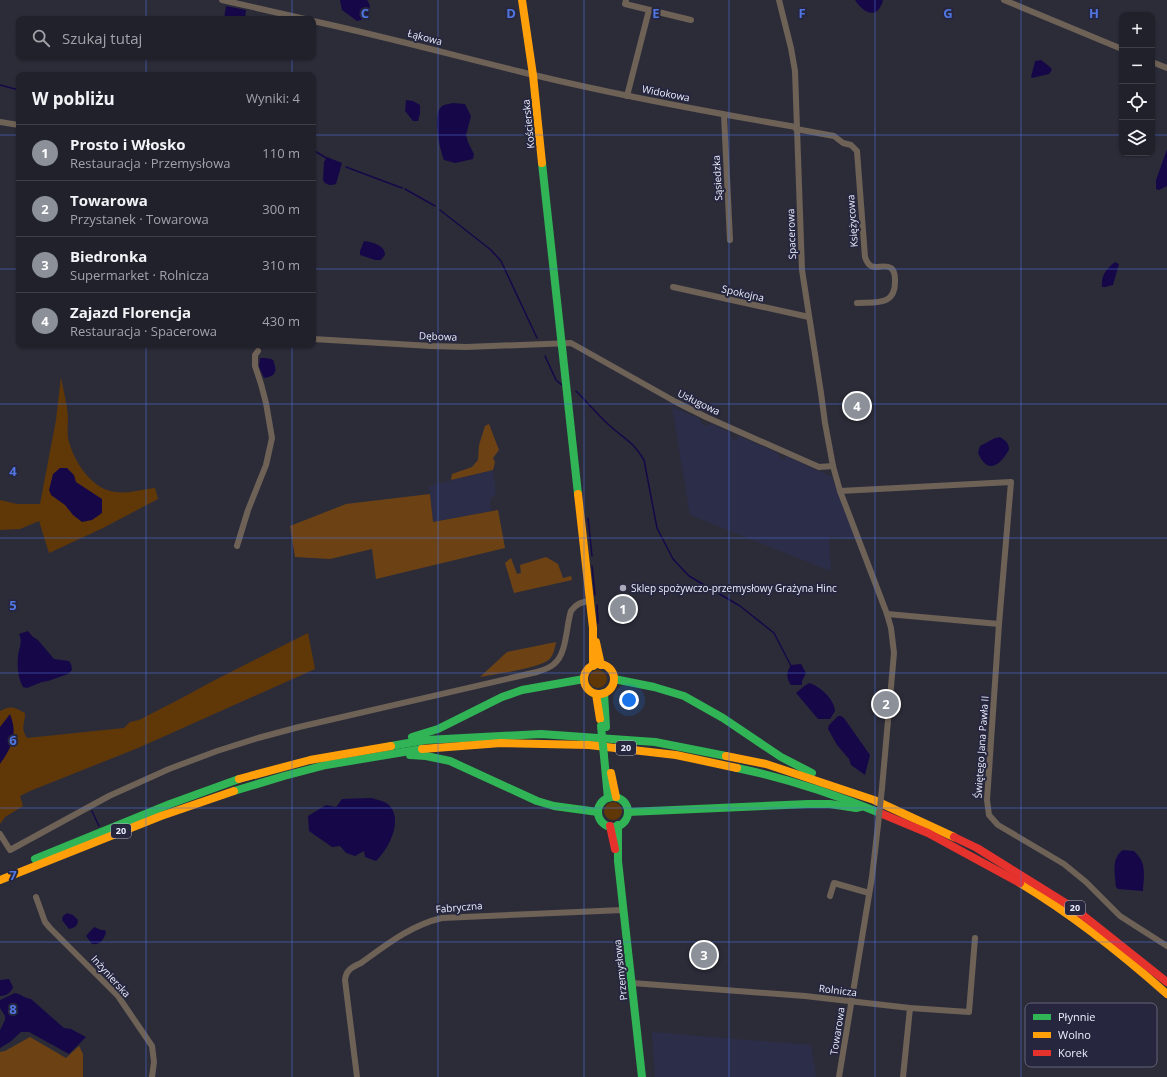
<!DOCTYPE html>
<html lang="pl">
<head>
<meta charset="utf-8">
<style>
	:root { --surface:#21212b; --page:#292933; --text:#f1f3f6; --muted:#a2a3a9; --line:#3e3e47; --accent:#8c9099 }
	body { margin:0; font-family:"Open Sans",sans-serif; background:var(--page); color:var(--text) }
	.controls { position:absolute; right:12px; top:12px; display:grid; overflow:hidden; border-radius:8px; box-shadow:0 1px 3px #0004 }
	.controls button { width:36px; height:36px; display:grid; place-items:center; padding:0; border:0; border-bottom:1px solid var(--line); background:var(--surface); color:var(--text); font:20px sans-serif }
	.you { position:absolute; left:629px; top:700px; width:14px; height:14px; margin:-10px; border:3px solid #fff; border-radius:50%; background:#1a73e8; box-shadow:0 0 0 6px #1a73e833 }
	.badge { display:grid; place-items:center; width:26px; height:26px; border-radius:50%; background:var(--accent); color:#fff; font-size:13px; font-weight:700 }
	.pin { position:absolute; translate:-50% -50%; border:2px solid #fff; box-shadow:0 1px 4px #0006 }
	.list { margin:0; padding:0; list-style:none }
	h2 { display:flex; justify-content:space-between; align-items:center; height:52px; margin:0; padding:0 16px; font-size:17px }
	h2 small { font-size:13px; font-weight:400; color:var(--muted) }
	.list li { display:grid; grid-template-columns:26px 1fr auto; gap:12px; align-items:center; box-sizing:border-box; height:56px; padding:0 16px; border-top:1px solid var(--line) }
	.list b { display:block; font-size:15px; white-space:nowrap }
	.list p { margin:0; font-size:13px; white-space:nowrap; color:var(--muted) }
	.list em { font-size:13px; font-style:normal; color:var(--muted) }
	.icon { flex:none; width:22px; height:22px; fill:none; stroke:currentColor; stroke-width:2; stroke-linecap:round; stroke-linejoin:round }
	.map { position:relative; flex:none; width:1167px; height:1077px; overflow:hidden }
	.search { position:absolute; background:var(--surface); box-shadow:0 1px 3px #0004; left:16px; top:16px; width:300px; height:44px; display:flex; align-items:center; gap:10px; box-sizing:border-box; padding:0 14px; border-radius:8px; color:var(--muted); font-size:15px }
	.panel { position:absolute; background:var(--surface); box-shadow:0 1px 3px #0004; left:16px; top:72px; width:300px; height:276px; border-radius:8px }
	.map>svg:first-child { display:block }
	.built { fill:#2c2e49 }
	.green { fill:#603808 }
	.forest { fill:#6c4215 }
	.water { fill:#160848 }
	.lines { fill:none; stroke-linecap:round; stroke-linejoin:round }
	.stream { stroke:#160848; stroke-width:1.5 }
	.street { stroke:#6e6257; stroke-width:6 }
	.fast { stroke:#30b455; stroke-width:8 }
	.slow { stroke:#ff9f0a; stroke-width:8 }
	.jam { stroke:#e5322d; stroke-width:8 }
	.street-bridge { stroke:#6e6257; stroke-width:6 }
	.fast-bridge { stroke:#30b455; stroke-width:8 }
	.grid { fill:none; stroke:#5176e2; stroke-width:1; stroke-opacity:0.55 }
	.poi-dot { fill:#a9aab9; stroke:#26273f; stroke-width:1.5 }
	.labels { text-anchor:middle; stroke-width:4; stroke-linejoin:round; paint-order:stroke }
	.shield { fill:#26273f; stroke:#b1b2c5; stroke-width:1 }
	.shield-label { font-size:9px; font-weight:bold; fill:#eceefe }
	.street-label { font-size:10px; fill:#eceefe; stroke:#26273f }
	.poi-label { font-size:10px; fill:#eceefe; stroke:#26273f; text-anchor:start }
	.key { fill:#26273f; stroke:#616378; stroke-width:1 }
	.key-label { font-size:11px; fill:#eceefe }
	.grid-label { font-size:13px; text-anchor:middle; font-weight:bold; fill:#5176e2; stroke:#26273f; stroke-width:4; stroke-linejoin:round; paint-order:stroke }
</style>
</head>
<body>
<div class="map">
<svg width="1167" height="1077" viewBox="0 0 1167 1077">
	<rect width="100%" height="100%" fill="#2c2c39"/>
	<!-- built -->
	<g class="built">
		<polygon points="672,407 700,419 702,424 707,426 711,424 729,432 733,440 738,439 737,435 777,453 781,459 785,460 786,456 832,477 855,538 829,536 831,571 690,515"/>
		<polygon points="493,470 496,493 490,501 491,511 433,522 429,486"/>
		<polygon points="652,1032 811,1045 816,1077 655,1077"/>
	</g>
	<!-- green -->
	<g class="green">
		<path d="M61,377C63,390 67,403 68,416C68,423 67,431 68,438C73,460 91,490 116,492C128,494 143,489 155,488L158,499L103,528L49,553L39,521L20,529L0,530V500L17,504H40L56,420Z"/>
		<path d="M308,633L315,669L138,748L30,791L20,796L23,806L5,817L0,824V711C11,705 14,707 25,713C25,725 20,728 27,738L124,728L130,722L139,720L178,700L213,681Z"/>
		<circle cx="598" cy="679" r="9"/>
		<circle cx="613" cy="811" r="9"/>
	</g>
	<!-- forest -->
	<g class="forest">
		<polygon points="489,424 499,450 493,458 495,462 493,470 451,480 452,474 472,467 478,460 479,445 485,426"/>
		<polygon points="430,494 433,522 498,510 505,548 376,579 372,549 330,559 295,557 290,526 346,504"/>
		<polygon points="546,557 558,564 563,578 571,576 572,580 514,593 505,563 511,558 517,574 521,573 520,565"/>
		<path d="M556,642C555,648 553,658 547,661C534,669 496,674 480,677L507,652Z"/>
		<polygon points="30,1037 66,1058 79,1046 83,1054 83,1077 0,1077 0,1052 5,1051"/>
	</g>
	<!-- water -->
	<g class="water">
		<path d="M340,0H367C374,9 368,19 357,21L342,10Z"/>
		<path d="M855,0H883C878,20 864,14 855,0Z"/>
		<polygon points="226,6 246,10 245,19 224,19"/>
		<polygon points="1041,60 1050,67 1052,70 1049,74 1032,78 1031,77 1035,61"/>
		<polygon points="406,100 413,101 420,105 420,114 418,121 413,121 405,111"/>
		<path d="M453,103L465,104L471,116L466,135L468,142L474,154L473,159L455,163L444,160C440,150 432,115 441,107C444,104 449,104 453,103Z"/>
		<polygon points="1167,149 1167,186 1159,190 1156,189 1156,180"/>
		<path d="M327,157L342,163L336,184C331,186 325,185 323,180L324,162Z"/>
		<path d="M364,241C372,242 385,245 385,255L381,260H375L360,255V251Z"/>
		<path d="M1115,262L1119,264L1113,285L1105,287H1102C1101,275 1106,269 1115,262Z"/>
		<path d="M260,358C263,358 270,358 273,360C274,361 274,364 275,366C277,374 272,377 264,378L259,367Z"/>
		<path d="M1000,437C1006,441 1009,443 1009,450C999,466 988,475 978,453L980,446L995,438Z"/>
		<polygon points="60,468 67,468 74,475 76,482 102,499 102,513 92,520 82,522 73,515 65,505 51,495 49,490 53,474"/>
		<path d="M28,631L33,637L38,640L54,659L69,661L71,664L72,670L68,674L48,681L42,682L27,688L23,687C18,678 17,667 18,656C19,648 23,642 19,634Z"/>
		<path d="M801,664L806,673L802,681V685H791C786,677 786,673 791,665Z"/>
		<path d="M809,683C820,686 834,699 835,711L830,719H818L796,693L803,687Z"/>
		<path d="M10,714C18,734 12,747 0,764V727Z"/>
		<polygon points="838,716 841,716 844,718 870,755 865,775 851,765 849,759 837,745 828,729 829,725"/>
		<path d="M372,798C377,800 385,801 389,805C404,820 388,850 376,861L365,857L364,851L355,856L346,853L340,846L332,847L309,831L308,816L326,805L336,807L342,799Z"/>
		<path d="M1123,850L1134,851C1147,863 1144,875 1143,891L1118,889L1116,887C1115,874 1111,858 1123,850Z"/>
		<path d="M67,913L73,915L78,920C78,926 74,928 69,929L62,920L63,916Z"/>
		<path d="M94,927L101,930H105L106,933C103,940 101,945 92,944L86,936Z"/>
		<path d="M9,979L13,987C11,993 6,996 0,996V980Z"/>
		<path d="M15,993C21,994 24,998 31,999L64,1028L71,1029L86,1037L69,1054L29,1032H21L10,1042L0,1048V1030L5,1020V1016L0,1008V1000Z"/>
	</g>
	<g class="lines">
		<!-- stream -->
		<g class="stream">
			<polyline points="0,85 19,90"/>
			<polyline points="313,150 328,159"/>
			<polyline points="346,167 402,188"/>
			<polyline points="405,189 435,206"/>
			<polyline points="440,210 491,250 501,261 537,338"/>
			<polyline points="545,356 556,380 562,385"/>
			<path d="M576,391C587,402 597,414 609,425C623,438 633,441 644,460L657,528L673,559L689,576L740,606L774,633L791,666"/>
			<polyline points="588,518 592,556"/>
			<polyline points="592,566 595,595"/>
			<polyline points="597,605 598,623"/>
			<polyline points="92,811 99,826"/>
		</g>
		<!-- street -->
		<g class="street">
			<polyline points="222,0 305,19"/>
			<polyline points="626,0 625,4 691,20"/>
			<polyline points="779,0 791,48 795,71 802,270 821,393 825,423 833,466 840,491 887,614 891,628 894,653 882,788"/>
			<polyline points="1004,0 1122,49"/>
			<path d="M313,21C387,37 460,57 534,75C621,96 708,112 796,127"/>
			<polyline points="1152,62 1167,68"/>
			<polyline points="627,96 649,10"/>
			<polyline points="724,115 730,240"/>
			<polyline points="0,122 19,125"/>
			<path d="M796,129L834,136L843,143L851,145L857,151L865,257C871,275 881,262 891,268C895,271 895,276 895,280C896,306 877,302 857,303"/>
			<polyline points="673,287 809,317"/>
			<polyline points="313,339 431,346 466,347 571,343 676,402 706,417 819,467 833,466"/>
			<polyline points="840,491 1011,482 999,624 987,800 989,815 998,825 1064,864 1086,882 1120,916 1167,946"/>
			<polyline points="237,546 248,510 266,465 272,438 266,403 261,384 255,366 255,355 258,351"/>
			<polyline points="887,614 999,624"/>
			<path d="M0,834L10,850L109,796L169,769L217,751L258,738L299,727L537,672C543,670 550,668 554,664C567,654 566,626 571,611C576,604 581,602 590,601"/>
			<polyline points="830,896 834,883 869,893"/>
			<polyline points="36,897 45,922 50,928 118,996 152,1046 154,1062 152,1077"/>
			<polyline points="632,983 805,996 910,1008 969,1012 975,938"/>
			<path d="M357,1077L345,980C346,970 352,967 361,963C386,945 411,925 442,918L623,910"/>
			<polyline points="839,1077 872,877 878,825"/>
			<polyline points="903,1077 910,1008"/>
		</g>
		<!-- fast -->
		<g class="fast">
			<polyline points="542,163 578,494"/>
			<polyline points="614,679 654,687 684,696 723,718 781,757 812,773"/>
			<polyline points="604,693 606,727"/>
			<polyline points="412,737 438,729 502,697 522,690 584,679"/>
			<polyline points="391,746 426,740 541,734 655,742 726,756"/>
			<polyline points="410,755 426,756 450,761 537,801 554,806 598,812"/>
			<polyline points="604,756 608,798"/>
			<path d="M737,768C785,778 834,794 880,813"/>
			<polyline points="234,791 284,776 326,765 422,749"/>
			<circle cx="613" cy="812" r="15"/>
			<polyline points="628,812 808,804 830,804 856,808 860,807"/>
			<polyline points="618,825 618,861 642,1077"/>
			<polyline points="35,859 170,804 239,779"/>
		</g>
		<!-- slow -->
		<g class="slow">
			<polyline points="522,0 533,75 542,163"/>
			<polyline points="578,494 593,628 593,666"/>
			<polyline points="596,642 601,665"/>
			<circle cx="599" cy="679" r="15"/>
			<polyline points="596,694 600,719"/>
			<polyline points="422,749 501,743 589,745 676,755 737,768"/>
			<polyline points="726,756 766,764 874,800 954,837"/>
			<polyline points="611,773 616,797"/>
			<polyline points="239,779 310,760 391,746"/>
			<polyline points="0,880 161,816 234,791"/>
			<path d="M1020,883C1073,915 1121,953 1167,994"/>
		</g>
		<!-- jam -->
		<g class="jam">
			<polyline points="880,813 928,833 1020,883"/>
			<polyline points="610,826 615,849"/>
			<polyline points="954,837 977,848 1075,909 1167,982"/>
		</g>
		<!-- street-bridge -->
		<polyline class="street-bridge" points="878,825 882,788"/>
		<!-- fast-bridge -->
		<polyline class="fast-bridge" points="601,726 604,756"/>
	</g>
	<!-- grid -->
	<path class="grid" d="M146,0V19M292,0V19M438,0V1077M584,0V1077M729,0V1077M875,0V1077M1021,0V1077M146,57V75M292,57V75M0,135H19M313,135H1122M1152,135H1167M0,269H19M313,269H1167M146,345V1077M292,345V1077M0,404H1167M0,538H1167M0,673H1167M0,808H1167M0,942H1167"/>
	<!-- markers -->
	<circle class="poi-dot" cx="623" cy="588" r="4"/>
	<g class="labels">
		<!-- shield labels -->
		<g class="shield">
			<rect x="616" y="741" width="20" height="14" rx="3"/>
			<rect x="111" y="824" width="20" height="14" rx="3"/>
			<rect x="1065" y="901" width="20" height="14" rx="3"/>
		</g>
		<g class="shield-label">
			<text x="626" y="751">20</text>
			<text x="121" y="834">20</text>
			<text x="1075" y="911">20</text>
		</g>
		<!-- street labels -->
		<g class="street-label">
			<text transform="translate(425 37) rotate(15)" y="4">Łąkowa</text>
			<text transform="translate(666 93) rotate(11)" y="4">Widokowa</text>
			<text transform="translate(528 124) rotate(-96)" y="4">Kościerska</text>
			<text transform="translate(717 178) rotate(-93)" y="4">Sąsiedzka</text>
			<text transform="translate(852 221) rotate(-94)" y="4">Księżycowa</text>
			<text transform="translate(791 234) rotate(-92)" y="4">Spacerowa</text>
			<text transform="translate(743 293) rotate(13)" y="4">Spokojna</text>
			<text transform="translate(438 336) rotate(2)" y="4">Dębowa</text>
			<text transform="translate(699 402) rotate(26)" y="4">Usługowa</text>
			<text transform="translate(981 747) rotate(-86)" y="4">Świętego Jana Pawła II</text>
			<text transform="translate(459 907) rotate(-5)" y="4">Fabryczna</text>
			<text transform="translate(620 970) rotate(-96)" y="4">Przemysłowa</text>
			<text transform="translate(111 976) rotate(48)" y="4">Inżynierska</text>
			<text transform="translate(838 990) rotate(7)" y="4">Rolnicza</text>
			<text transform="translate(837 1031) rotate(-81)" y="4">Towarowa</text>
		</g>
		<!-- poi labels -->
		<g class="poi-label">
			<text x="631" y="592">Sklep spożywczo-przemysłowy Grażyna Hinc</text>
		</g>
	</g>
	<!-- legend -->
	<rect x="1025" y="1003" width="132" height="64" rx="6" class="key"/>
	<rect x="1033" y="1014" width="18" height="6" fill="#30b455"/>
	<rect x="1033" y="1032" width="18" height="6" fill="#ff9f0a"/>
	<rect x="1033" y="1050" width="18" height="6" fill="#e5322d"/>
	<g class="key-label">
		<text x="1058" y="1021">Płynnie</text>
		<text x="1058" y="1039">Wolno</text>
		<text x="1058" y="1057">Korek</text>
	</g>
	<g class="grid-label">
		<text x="365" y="18">C</text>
		<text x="511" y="18">D</text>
		<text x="656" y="18">E</text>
		<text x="802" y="18">F</text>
		<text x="948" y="18">G</text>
		<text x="1094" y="18">H</text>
		<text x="13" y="476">4</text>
		<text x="13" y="610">5</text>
		<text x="13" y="745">6</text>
		<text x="13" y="880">7</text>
		<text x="13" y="1014">8</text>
	</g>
</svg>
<div class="controls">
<button>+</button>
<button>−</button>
<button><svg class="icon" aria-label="locate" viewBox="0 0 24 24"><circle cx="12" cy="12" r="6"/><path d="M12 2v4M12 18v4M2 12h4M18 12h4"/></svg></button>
<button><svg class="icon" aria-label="layers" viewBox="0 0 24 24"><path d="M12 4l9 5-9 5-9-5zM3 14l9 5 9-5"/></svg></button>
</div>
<div class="you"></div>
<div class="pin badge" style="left:623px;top:609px">1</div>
<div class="pin badge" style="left:886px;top:704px">2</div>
<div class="pin badge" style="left:704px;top:955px">3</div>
<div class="pin badge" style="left:857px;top:406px">4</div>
<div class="search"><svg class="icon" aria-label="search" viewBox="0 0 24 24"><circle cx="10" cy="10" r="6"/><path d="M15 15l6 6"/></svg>Szukaj tutaj</div>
<section class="panel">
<h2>W pobliżu<small>Wyniki: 4</small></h2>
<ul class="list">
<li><span class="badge">1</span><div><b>Prosto i Włosko</b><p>Restauracja · Przemysłowa</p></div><em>110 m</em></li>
<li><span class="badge">2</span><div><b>Towarowa</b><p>Przystanek · Towarowa</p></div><em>300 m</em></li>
<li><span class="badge">3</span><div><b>Biedronka</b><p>Supermarket · Rolnicza</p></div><em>310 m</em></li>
<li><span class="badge">4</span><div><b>Zajazd Florencja</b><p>Restauracja · Spacerowa</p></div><em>430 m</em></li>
</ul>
</section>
</div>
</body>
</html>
